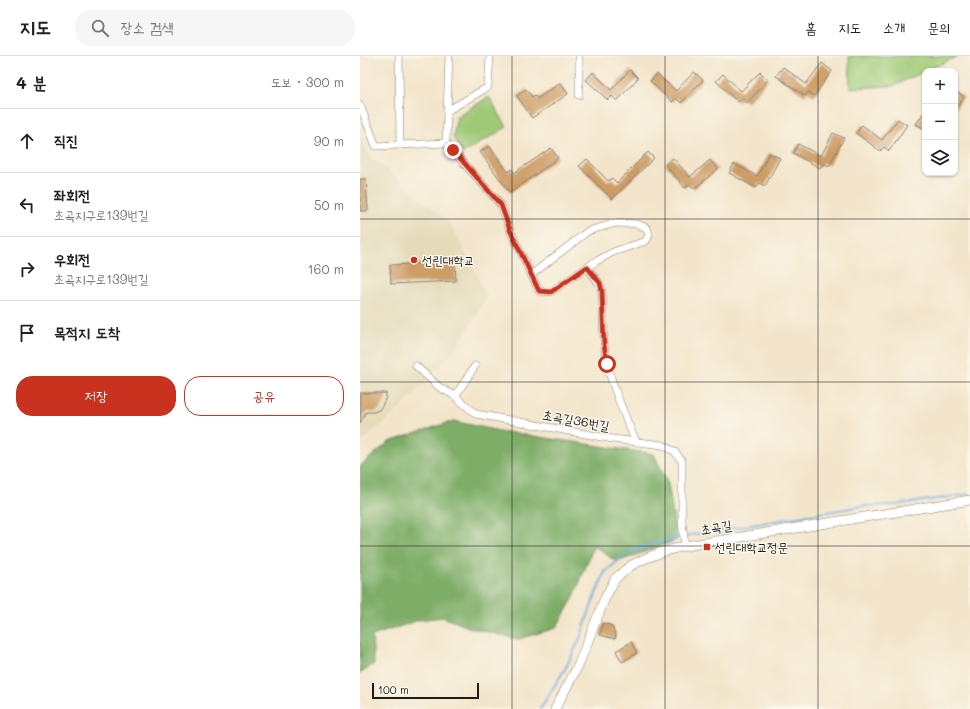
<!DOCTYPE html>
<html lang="ko">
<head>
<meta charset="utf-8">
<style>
	:root { --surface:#fff; --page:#f6f6f6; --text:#202124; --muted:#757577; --line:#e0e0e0; --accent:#c8321e }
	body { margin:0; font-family:Mali,"Poor Story",sans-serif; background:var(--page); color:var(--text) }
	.controls { position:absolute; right:12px; top:12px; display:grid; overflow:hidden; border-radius:8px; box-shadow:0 1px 3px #0004 }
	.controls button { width:36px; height:36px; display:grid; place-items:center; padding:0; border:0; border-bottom:1px solid var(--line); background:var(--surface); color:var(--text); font:20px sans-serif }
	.scale { position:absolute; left:12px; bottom:10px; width:107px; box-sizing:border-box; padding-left:4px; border:2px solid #1c1c1c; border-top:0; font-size:11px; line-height:14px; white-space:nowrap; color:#1c1c1c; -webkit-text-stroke:3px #fbf7ec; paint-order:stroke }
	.stop { position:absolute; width:12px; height:12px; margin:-9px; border:3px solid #c8321e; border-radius:50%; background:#fff }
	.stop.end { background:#c8321e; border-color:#fff; box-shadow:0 1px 4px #0008 }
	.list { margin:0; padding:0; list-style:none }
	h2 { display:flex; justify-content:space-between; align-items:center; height:52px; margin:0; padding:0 16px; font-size:17px }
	h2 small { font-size:13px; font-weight:400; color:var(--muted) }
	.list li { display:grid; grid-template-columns:26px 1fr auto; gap:12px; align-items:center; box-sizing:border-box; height:64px; padding:0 16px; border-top:1px solid var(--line) }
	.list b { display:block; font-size:15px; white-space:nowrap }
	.list p { margin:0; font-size:13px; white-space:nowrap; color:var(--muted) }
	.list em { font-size:13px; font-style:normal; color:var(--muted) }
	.actions { display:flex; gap:8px; padding:12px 16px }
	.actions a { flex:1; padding:9px 0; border:1px solid var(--accent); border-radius:16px; text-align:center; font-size:14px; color:var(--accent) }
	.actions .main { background:var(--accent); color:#fff }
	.icon { flex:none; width:22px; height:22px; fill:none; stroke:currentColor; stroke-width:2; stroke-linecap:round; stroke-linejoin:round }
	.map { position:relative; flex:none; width:610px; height:653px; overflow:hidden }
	header { display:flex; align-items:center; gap:24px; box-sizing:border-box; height:56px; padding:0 20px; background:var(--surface); border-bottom:1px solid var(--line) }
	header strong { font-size:19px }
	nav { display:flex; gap:22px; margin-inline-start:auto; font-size:14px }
	.search { width:280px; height:36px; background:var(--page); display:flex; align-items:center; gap:10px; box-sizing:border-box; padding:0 14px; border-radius:16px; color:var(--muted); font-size:15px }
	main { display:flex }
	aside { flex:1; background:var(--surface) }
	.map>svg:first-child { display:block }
	.built { fill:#e5dbba }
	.green { fill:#9ec976; stroke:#5d7249 }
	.forest { fill:#7ead67; stroke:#4d6442 }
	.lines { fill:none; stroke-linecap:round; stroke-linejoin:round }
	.stream { stroke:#68a9dc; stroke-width:2 }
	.building { fill:#ce9d66 }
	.minor-casing { stroke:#888074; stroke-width:8 }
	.tertiary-casing { stroke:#888074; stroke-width:10 }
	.minor { stroke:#fff; stroke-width:7 }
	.tertiary { stroke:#fff; stroke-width:9 }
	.route { stroke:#c8321e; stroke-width:5 }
	.grid { fill:none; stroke:#1c1c1c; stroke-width:1; stroke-opacity:0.55 }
	.poi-dot { fill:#c8321e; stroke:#fbf7ec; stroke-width:1.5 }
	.labels { text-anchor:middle; stroke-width:3; stroke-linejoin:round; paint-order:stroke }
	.poi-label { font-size:13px; fill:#1c1c1c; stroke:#fbf7ec; text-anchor:start }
	.street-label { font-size:13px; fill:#1c1c1c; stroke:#fbf7ec }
</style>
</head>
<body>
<header>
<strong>지도</strong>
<div class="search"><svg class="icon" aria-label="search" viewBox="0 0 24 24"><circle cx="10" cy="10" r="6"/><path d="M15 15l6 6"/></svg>장소 검색</div>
<nav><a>홈</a><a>지도</a><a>소개</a><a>문의</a></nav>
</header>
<main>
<aside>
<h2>4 분<small>도보 · 300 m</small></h2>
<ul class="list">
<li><svg class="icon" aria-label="ahead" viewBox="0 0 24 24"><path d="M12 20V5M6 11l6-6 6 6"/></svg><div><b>직진</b></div><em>90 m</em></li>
<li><svg class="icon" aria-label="left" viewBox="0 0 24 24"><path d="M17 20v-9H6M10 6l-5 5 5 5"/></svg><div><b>좌회전</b><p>초곡지구로139번길</p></div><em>50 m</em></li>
<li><svg class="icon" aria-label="right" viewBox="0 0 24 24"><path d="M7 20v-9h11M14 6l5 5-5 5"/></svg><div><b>우회전</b><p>초곡지구로139번길</p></div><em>160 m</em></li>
<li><svg class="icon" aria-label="arrive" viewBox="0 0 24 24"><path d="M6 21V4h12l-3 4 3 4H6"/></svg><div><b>목적지 도착</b></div></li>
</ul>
<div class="actions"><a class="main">저장</a><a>공유</a></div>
</aside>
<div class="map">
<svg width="610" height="653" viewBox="0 0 610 653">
	<rect width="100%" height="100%" fill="#fbf7ec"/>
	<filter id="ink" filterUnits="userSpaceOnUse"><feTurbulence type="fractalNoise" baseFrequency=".025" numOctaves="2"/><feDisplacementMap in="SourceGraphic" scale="8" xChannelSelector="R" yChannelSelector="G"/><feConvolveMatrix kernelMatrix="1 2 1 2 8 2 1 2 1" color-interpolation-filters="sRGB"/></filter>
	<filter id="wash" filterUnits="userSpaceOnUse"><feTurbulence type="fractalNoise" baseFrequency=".012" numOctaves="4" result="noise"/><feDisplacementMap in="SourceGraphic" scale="16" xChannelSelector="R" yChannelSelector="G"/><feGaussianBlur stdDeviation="0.9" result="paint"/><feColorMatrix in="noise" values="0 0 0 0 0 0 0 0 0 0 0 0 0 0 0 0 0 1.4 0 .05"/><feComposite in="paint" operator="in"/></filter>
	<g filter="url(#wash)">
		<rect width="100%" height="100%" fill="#f3e5cb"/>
		<!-- built -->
		<polygon class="built" points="0,81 8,98 91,168 127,240 97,291 44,349 0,387"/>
		<!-- green -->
		<g class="green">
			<polygon points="489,0 598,0 533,30 490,32"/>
			<polygon points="129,41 147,71 103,97 93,81 97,60"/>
		</g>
		<!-- forest -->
		<polygon class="forest" points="93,365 139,375 294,398 308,427 317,484 257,506 234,490 213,543 196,572 158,583 111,572 83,561 59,564 12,580 14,608 0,618 0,410 29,386"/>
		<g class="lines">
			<!-- stream -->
			<g class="stream">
				<polyline points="326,480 503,450 535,449 610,438"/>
				<polyline points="180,653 205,613 220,583 233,545 245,516 267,497 298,486 322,481"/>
			</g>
		</g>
		<g id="blocks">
			<!-- building -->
			<g class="building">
				<polygon points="462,7 472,15 454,40 448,36 445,40 416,20 423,11 446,28"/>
				<polygon points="270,14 278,22 257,45 252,40 248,44 226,24 233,16 251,34"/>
				<polygon points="334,16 343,24 321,47 316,42 312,46 290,25 297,18 316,35"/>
				<polygon points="400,16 408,24 387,47 382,42 378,46 356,25 363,18 381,35"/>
				<polygon points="200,27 208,38 172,62 157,40 166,33 172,41 175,39 177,43"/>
				<polygon points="597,36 604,41 595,54 595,39"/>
				<polygon points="564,56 565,57 565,73 556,68"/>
				<polygon points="538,63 547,69 529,95 524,91 520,95 496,77 502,69 522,84"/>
				<polygon points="473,77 484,82 469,110 463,107 460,112 433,97 438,88 461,100"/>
				<polygon points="129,90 148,116 152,113 154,117 191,92 198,102 150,137 120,96"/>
				<polygon points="288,96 294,102 252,143 219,110 227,103 248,125 252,122 257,127"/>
				<polygon points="409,97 420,102 405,130 399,127 396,132 369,117 374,108 397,120"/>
				<polygon points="313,102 330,121 350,104 358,113 334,133 330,128 325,132 305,108"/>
				<polygon points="0,123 6,123 8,155 0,155"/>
				<polygon points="95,206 96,225 31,228 30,209"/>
				<polygon points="0,337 26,337 26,341 22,350 19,354 14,356 6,356 0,367"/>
				<polygon points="243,567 252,570 256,579 255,583 240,579"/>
				<polygon points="271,586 277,597 262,606 256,595"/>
			</g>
		</g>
	</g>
	<g filter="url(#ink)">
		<use href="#blocks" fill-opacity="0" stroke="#888074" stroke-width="1"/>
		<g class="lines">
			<!-- minor casing -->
			<g class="minor-casing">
				<g id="minor">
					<polyline points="39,0 40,89"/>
					<polyline points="89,0 86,87 141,149 150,174 179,235 191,236 235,206 253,196 286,185 289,179 287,172 277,168 256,167 228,175 171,219"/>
					<polyline points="219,39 219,0"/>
					<polyline points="0,49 16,90 86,87"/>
					<polyline points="87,55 128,31 130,0"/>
					<path d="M227,211L239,227L242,235C244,259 242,285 247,308C254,335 265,361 276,386"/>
					<polyline points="56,310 79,331 95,340 116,358 253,383 303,389 315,396 322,405 322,466 325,490"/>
					<polyline points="95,340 115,310"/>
				</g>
			</g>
			<!-- tertiary casing -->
			<g class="tertiary-casing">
				<polyline id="tertiary" points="195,653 218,610 245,542 255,523 270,510 284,503 302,496 325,490 610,444"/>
			</g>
			<!-- minor -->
			<use href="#minor" class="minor"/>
			<!-- tertiary -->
			<use href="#tertiary" class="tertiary"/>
		</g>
	</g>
	<g class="lines" filter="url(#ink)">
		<!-- route -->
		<polyline class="route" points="93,94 141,149 150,174 179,235 191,236 227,211 240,227 242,235 244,288 247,308"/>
	</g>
	<!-- grid -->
	<path class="grid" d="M152,0V653M305,0V653M458,0V653M0,163H610M0,326H610M0,490H610"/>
	<!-- markers -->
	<g class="poi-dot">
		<circle cx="54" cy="204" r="4"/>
		<rect x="343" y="487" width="8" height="8" rx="2"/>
	</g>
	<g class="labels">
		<!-- poi labels -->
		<g class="poi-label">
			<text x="62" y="209">선린대학교</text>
			<text x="355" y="496">선린대학교정문</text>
		</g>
		<!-- street labels -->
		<g class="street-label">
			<text transform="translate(216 364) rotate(10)" y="5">초곡길36번길</text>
			<text transform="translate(356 471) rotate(-9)" y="5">초곡길</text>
		</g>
	</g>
</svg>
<div class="controls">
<button>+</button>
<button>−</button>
<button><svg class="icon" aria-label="layers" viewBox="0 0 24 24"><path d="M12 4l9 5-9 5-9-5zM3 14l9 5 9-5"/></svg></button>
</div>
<div class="scale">100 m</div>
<div class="stop" style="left:247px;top:308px"></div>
<div class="stop end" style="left:93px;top:94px"></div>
</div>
</main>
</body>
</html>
